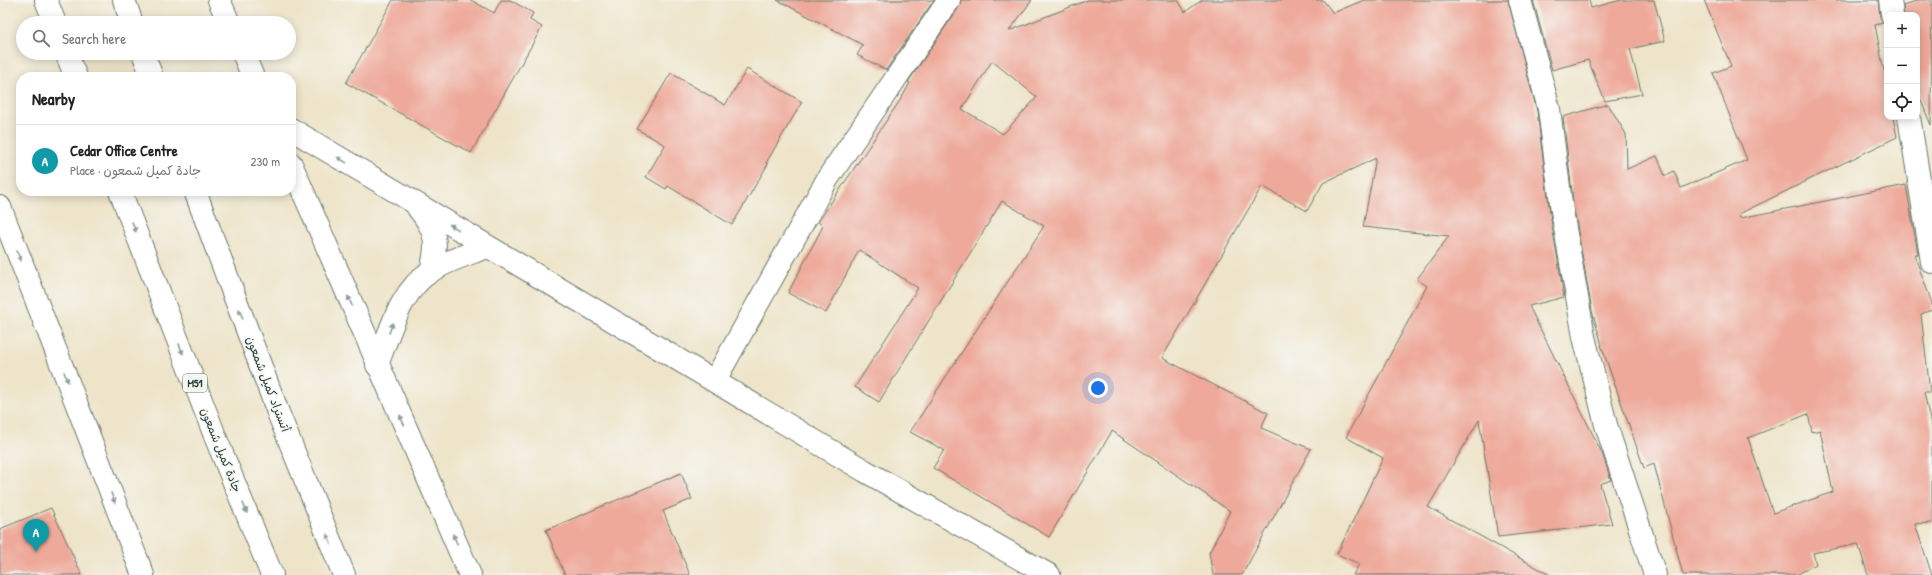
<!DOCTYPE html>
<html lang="en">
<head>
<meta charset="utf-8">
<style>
	:root { --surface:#fff; --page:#f6f6f6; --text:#222; --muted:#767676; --line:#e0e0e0; --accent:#d93025 }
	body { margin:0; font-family:"Patrick Hand","Playpen Sans Arabic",sans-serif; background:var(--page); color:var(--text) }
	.controls { position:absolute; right:12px; top:12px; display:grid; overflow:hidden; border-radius:8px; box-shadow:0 2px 10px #0003 }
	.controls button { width:36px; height:36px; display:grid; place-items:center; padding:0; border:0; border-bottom:1px solid var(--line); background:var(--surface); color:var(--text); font:20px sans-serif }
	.you { position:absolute; left:1098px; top:388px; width:14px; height:14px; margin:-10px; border:3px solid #fff; border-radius:50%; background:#1a73e8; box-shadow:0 0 0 6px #1a73e833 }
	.badge { display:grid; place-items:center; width:26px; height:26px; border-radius:50%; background:var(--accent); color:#fff; font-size:13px; font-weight:700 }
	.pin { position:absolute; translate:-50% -33px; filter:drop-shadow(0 1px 2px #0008) }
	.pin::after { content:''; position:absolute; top:21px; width:14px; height:12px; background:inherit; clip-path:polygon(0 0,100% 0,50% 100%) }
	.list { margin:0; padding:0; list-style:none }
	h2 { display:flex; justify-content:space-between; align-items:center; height:52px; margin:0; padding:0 16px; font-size:17px }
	h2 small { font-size:13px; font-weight:400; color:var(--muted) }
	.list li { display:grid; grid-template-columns:26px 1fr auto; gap:12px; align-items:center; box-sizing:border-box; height:72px; padding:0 16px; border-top:1px solid var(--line) }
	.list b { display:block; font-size:15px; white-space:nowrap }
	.list p { margin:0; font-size:13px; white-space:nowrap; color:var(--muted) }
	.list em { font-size:13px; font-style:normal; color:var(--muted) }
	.icon { flex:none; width:22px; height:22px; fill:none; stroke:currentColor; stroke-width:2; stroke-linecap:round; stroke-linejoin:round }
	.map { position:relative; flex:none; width:1932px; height:575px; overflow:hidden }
	.search { position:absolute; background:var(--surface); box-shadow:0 2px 10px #0003; left:16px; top:16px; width:280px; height:44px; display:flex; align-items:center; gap:10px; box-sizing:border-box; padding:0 14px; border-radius:22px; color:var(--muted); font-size:15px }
	.panel { position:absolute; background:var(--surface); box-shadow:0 2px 10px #0003; left:16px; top:72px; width:280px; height:124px; border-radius:16px }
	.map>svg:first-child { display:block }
	.building { fill:#eea99a; fill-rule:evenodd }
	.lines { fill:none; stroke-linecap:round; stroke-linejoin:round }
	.street-casing { stroke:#677768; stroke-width:24 }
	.secondary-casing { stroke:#677768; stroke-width:24 }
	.highway-casing { stroke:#677768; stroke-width:24 }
	.street { stroke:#fff; stroke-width:22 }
	.secondary { stroke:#fff; stroke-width:22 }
	.highway { stroke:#fff; stroke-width:22 }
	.oneway { fill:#8f9e9a }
	.labels { text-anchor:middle; stroke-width:3; stroke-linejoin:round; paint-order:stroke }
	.shield { fill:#f6f6f2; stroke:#60746d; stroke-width:1 }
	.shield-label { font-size:11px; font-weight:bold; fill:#1f3d34 }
	.street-label { font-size:12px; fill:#1f3d34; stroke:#f6f6f2 }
</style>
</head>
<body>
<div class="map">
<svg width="1932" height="575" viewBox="0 0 1932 575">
	<rect width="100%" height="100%" fill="#f6f6f2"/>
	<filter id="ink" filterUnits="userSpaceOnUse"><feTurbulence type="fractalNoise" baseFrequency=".025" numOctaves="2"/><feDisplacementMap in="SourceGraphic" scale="8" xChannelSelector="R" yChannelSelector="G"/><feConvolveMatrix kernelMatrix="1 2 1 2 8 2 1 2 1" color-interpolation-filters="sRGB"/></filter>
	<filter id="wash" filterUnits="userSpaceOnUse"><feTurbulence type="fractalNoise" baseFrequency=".012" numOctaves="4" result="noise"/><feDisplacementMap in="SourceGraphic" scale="16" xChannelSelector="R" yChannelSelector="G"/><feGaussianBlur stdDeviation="0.9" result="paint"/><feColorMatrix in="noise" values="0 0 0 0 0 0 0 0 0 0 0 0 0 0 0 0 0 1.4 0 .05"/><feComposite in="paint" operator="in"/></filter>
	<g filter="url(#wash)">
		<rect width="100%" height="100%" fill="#eee4c9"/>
		<g id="blocks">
			<!-- building -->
			<g class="building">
				<polygon points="393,0 471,0 494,13 501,0 510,0 533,13 530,20 542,27 471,153 346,83"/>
				<polygon points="777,0 934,0 886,70 857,55 863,45"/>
				<path d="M961,0H1032L1009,31L1088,0H1178L1185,12L1202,0H1323L1333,13L1364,0H1508L1537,111L1550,213L1564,297L1529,306L1602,453L1611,480L1600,484L1612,524L1498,537L1479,420L1428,507L1550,575H1353L1359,564L1337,554L1383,458L1346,437L1427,286L1417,279L1449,236L1363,227L1376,158L1323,183L1307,211L1262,186L1162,358L1268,413L1261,428L1311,449L1242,575H1213L1209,553L1230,511L1112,431L1049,537L933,468L944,450L910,432L1044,226L1002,201L879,402L855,387L918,288L859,250L826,313L788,293L823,226L818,222L901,99L910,83L908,82L959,7ZM992,61L1037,97L1003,134L962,109Z"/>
				<polygon points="1533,0 1589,0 1591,8 1621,0 1654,0 1665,41 1630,49 1642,94 1605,101 1588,60 1552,70"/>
				<path d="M1704,0H1878L1880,17L1883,23L1875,25L1887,86V117H1893L1897,137L1739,214L1740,218L1906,185L1918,254H1914L1932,303V310L1921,314L1930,392H1924L1932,429V523L1915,524L1932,575H1868L1858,544L1813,553L1816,564L1796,575H1683L1654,464L1644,468L1601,345H1602L1592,311L1574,209L1563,117L1608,104L1626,134L1627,169L1657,156L1665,176L1674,171L1681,188L1747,160L1713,73L1731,66ZM1808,414L1812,432L1820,430L1833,492L1773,513L1748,438Z"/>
				<polygon points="1918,0 1932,0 1931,125 1917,91 1917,15 1904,15 1903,6"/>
				<polygon points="747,69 802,102 766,163 768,164 732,225 668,186 666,189 646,177 665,145 637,129 671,73 725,105"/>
				<polygon points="681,473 692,499 663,511 690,575 565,575 546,530"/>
				<polygon points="51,508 82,575 0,575 0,529"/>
			</g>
		</g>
	</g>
	<g filter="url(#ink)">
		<use href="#blocks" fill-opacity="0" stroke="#677768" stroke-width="1"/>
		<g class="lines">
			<!-- street casing -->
			<g class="street-casing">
				<g id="street">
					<polyline points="1520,0 1549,109 1562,211 1584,337 1606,425 1655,575"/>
					<polyline points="1890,0 1892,15"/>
					<polyline points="1909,117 1932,262"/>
					<polyline points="291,129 865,471 1049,575"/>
					<path d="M418,208C437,231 438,243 431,271"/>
					<path d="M377,365C390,332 400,291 431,271C448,260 469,254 487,247"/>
					<polyline points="715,380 828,178 949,0"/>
				</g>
			</g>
			<!-- secondary casing -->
			<g class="secondary-casing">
				<g id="secondary">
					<polyline points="219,0 229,23"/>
					<polyline points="243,53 253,77"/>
					<polyline points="291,164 470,575"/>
					<polyline points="0,207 143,575"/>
				</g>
			</g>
			<!-- highway casing -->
			<g class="highway-casing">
				<g id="highway">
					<polyline points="46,0 55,23"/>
					<polyline points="124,0 132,23"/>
					<polyline points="66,53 76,77"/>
					<polyline points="143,53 152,77"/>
					<polyline points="120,191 217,441 272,575"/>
					<polyline points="195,191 279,415 344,575"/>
				</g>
			</g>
			<!-- street -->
			<use href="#street" class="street"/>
			<!-- secondary -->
			<use href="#secondary" class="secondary"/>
			<!-- highway -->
			<use href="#highway" class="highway"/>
		</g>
		<!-- one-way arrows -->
		<defs><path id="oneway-solid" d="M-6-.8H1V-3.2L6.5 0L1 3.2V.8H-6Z"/></defs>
		<g class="oneway">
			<use href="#oneway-solid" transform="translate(342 160) rotate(-149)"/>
			<use href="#oneway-solid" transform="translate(134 227) rotate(69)"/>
			<use href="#oneway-solid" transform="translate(454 227) rotate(-149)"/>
			<use href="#oneway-solid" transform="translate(19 256) rotate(69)"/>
			<use href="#oneway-solid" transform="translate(350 301) rotate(-113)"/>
			<use href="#oneway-solid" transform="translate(241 314) rotate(-111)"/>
			<use href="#oneway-solid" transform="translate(391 328) rotate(-69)"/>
			<use href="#oneway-solid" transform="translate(181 349) rotate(69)"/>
			<use href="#oneway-solid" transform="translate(66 377) rotate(69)"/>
			<use href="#oneway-solid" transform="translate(402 420) rotate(-114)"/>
			<use href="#oneway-solid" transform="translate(113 498) rotate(69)"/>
			<use href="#oneway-solid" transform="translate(245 508) rotate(68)"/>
			<use href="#oneway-solid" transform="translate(329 539) rotate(-112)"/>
			<use href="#oneway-solid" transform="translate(455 539) rotate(-114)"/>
		</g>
	</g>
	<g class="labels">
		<!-- shield labels -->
		<rect class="shield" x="183" y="374" width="24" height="18" rx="3"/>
		<g class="shield-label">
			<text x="195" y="387">M51</text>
		</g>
		<!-- street labels -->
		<g class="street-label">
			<text transform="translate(268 384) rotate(69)" y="4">أتستراد كميل شمعون</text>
			<text transform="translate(221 450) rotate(68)" y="4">جادة كميل شمعون</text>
		</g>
	</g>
</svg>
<div class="controls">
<button>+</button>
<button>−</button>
<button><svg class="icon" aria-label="locate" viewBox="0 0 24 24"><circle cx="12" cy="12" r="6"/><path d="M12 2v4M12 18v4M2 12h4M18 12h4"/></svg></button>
</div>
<div class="you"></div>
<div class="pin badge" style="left:36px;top:552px;background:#0f9aa8">A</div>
<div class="search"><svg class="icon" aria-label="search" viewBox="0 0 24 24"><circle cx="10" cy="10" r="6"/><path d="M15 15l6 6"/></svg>Search here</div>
<section class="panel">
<h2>Nearby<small></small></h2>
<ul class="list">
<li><span class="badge" style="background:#0f9aa8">A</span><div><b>Cedar Office Centre</b><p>Place · جادة كميل شمعون</p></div><em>230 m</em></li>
</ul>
</section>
</div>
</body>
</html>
